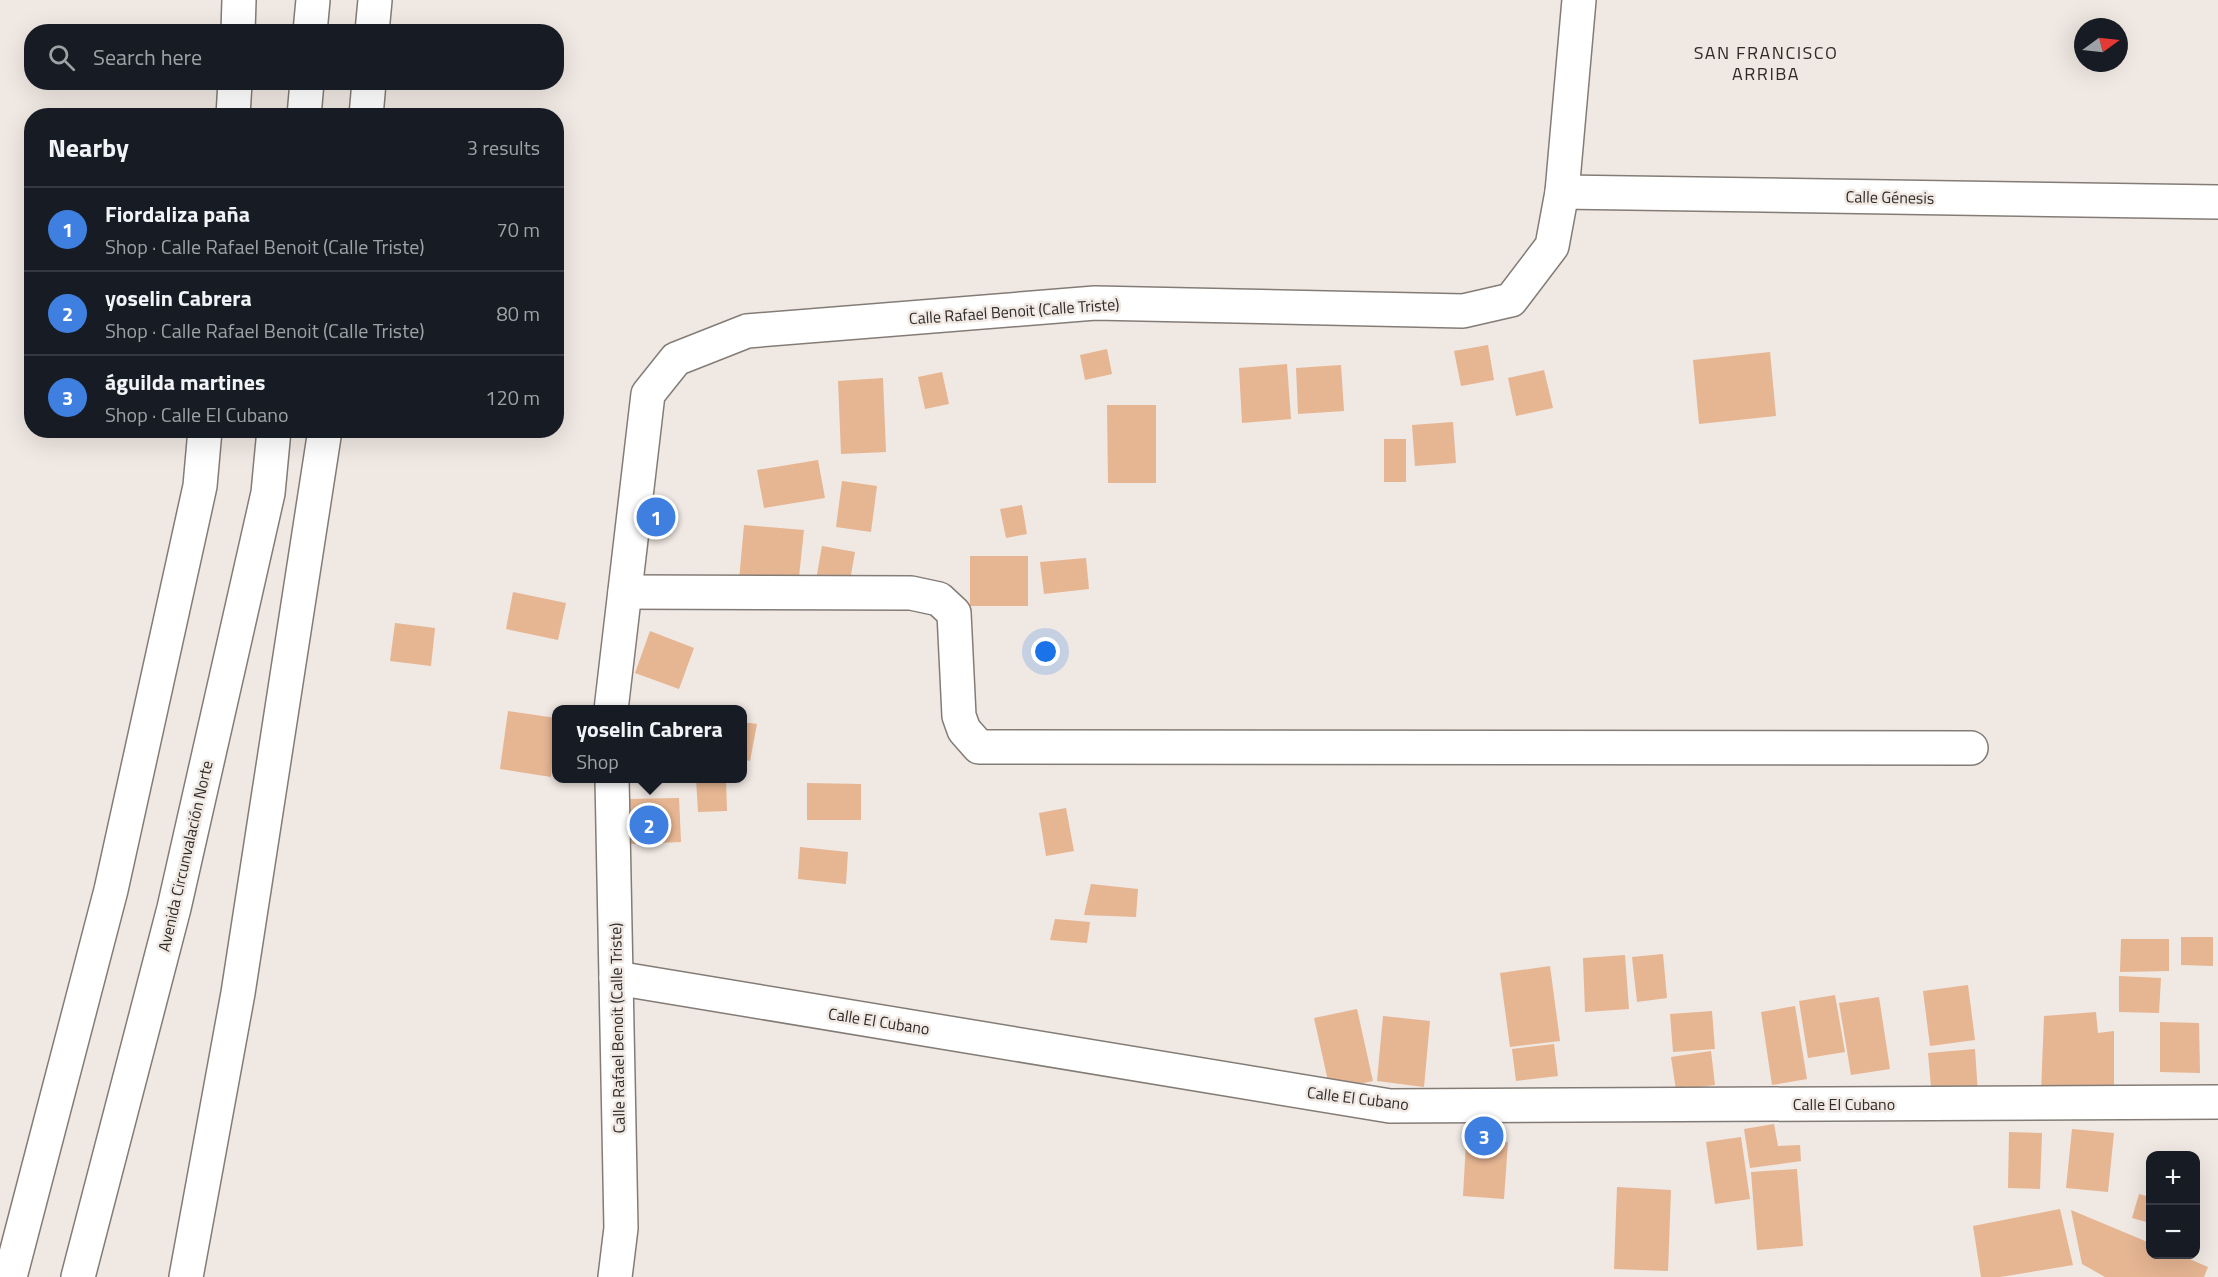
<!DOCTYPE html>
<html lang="en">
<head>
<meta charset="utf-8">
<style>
	:root { --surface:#171b24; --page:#242831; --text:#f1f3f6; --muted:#9ea1a6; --line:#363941; --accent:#7c3aed }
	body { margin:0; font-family:"Titillium Web",sans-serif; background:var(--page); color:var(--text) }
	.controls { position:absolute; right:18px; bottom:18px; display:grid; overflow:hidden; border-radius:12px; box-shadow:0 6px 24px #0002 }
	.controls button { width:54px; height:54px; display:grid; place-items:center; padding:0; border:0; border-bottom:2px solid var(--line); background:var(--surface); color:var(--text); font:30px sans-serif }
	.compass { position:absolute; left:2074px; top:18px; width:54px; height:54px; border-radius:50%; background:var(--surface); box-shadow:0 6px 24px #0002; rotate:75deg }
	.you { position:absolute; left:1046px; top:652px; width:21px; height:21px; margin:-15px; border:4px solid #fff; border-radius:50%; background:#1a73e8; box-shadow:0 0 0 9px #1a73e833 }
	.badge { display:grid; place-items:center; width:39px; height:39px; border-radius:50%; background:var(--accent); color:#fff; font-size:20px; font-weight:700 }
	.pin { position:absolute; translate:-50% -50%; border:3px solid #fff; box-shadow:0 2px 6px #0006 }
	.popup { position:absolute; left:552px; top:705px; width:195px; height:78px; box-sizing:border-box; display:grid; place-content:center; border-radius:12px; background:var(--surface); filter:drop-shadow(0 2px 4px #0005); font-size:20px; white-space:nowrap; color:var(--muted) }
	.popup b { font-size:22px; color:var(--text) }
	.popup::after { content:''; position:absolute; left:50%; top:100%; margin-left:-12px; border:12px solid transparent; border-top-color:var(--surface) }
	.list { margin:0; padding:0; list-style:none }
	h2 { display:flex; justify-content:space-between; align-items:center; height:78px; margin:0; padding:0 24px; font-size:26px }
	h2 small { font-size:20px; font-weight:400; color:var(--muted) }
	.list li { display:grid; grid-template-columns:39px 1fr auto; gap:18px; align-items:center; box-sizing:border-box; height:84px; padding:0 24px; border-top:2px solid var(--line) }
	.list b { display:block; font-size:22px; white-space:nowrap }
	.list p { margin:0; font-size:20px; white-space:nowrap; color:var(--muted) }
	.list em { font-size:20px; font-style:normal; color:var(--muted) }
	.icon { flex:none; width:33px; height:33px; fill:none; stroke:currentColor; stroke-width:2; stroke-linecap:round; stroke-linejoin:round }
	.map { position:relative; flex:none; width:2218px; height:1277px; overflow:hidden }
	.search { position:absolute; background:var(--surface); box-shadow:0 6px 24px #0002; left:24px; top:24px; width:540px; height:66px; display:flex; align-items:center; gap:15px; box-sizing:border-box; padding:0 21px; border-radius:24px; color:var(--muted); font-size:22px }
	.panel { position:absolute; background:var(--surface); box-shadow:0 6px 24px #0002; left:24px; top:108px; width:540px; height:330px; border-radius:24px }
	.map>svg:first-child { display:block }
	.building { fill:#e6b592 }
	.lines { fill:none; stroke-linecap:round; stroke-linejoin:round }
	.minor-casing { stroke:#837c76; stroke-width:36 }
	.motorway-casing { stroke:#837c76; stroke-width:36 }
	.minor { stroke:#fff; stroke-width:33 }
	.motorway { stroke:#fff; stroke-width:33 }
	.labels { text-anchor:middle; stroke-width:5; stroke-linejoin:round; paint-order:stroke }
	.street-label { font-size:16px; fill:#2f2c29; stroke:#f0e8e2 }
	.neighbourhood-label { font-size:18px; letter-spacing:1.5px; fill:#2f2c29; stroke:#f0e8e2 }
</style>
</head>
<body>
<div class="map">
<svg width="2218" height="1277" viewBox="0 0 2218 1277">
	<rect width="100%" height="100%" fill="#f0e8e2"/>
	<!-- building -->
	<g class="building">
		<polygon points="1488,345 1494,380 1461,386 1454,351"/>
		<polygon points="1107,349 1112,374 1085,380 1080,355"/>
		<polygon points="1770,352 1776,416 1699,424 1693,360"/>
		<polygon points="1287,364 1291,419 1242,423 1239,368"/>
		<polygon points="1341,365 1344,411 1298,414 1296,368"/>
		<polygon points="1544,370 1553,408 1516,416 1508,378"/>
		<polygon points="942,372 949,404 925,409 918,377"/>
		<polygon points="883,378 886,452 841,454 838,381"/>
		<polygon points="1107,405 1156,405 1156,483 1108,483"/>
		<polygon points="1453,422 1456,463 1415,466 1412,425"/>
		<rect x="1384" y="439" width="22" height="43"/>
		<polygon points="818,460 825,498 764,508 757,470"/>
		<polygon points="842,481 877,486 871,532 836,527"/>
		<polygon points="1022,505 1027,534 1006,538 1000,509"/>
		<polygon points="744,525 804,530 798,586 739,580"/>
		<polygon points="822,546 855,552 849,586 816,580"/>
		<rect x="970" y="556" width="58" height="50"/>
		<polygon points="1086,558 1089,589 1044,594 1040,562"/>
		<polygon points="513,592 566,603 558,640 506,629"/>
		<polygon points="395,623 435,628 431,666 390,661"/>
		<polygon points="650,631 694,648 679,689 635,673"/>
		<polygon points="508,711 556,718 551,777 500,769"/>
		<polygon points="742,722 757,724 750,761 742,759"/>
		<polygon points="696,778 726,778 727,811 698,812"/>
		<polygon points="807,783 861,784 861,820 807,820"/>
		<polygon points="679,798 681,842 629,844 627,799"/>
		<polygon points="1066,808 1074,851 1046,856 1039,813"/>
		<polygon points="800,847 848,852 846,884 798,879"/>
		<polygon points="1091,884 1138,889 1136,917 1084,915"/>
		<polygon points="1055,919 1090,922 1087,943 1050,940"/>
		<polygon points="2181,937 2213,937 2213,966 2181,965"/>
		<polygon points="2121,939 2169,939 2169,971 2120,972"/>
		<polygon points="1663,954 1667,998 1637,1002 1632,957"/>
		<polygon points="1625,955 1629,1009 1585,1012 1583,958"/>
		<polygon points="1550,966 1560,1041 1510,1047 1500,973"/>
		<polygon points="2119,976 2161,978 2159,1013 2119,1012"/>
		<polygon points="1968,985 1975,1040 1930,1046 1923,991"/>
		<polygon points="1835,995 1845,1052 1808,1058 1799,1001"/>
		<polygon points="1879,997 1890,1069 1851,1075 1839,1003"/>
		<polygon points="1795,1006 1807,1079 1772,1085 1761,1012"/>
		<polygon points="1357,1009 1373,1081 1330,1090 1314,1018"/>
		<polygon points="1712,1011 1715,1049 1673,1052 1670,1014"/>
		<polygon points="2096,1012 2098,1033 2114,1031 2114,1093 2041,1093 2044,1016"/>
		<polygon points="1383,1016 1430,1021 1424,1087 1377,1081"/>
		<polygon points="2160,1022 2199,1023 2200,1073 2160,1072"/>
		<polygon points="1554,1044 1558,1076 1516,1081 1512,1049"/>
		<polygon points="1975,1049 1978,1094 1932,1098 1928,1053"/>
		<polygon points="1711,1051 1715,1085 1676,1090 1671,1057"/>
		<polygon points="1774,1124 1778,1146 1800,1145 1801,1161 1750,1168 1744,1129"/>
		<polygon points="2072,1129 2114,1133 2108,1192 2066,1188"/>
		<polygon points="2009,1132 2042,1133 2040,1189 2008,1188"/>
		<polygon points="1741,1137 1750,1199 1715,1204 1706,1142"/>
		<polygon points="1466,1142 1508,1142 1504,1199 1463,1196"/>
		<polygon points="1797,1169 1803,1246 1757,1250 1751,1172"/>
		<polygon points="1617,1187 1671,1190 1668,1271 1614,1269"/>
		<polygon points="2139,1194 2150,1197 2150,1223 2132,1218"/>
		<polygon points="2060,1209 2073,1265 2000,1277 1981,1277 1973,1226"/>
		<polygon points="2071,1210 2150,1243 2150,1254 2178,1254 2208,1267 2204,1277 2105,1277 2082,1264"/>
	</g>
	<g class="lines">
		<!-- minor casing -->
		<g class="minor-casing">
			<g id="minor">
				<polyline points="372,32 375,0"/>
				<polyline points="366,116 369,82"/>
				<polyline points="1562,192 2218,202"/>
				<polyline points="625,592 911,593 939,599 954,613 959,716 964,730 979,747 1971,748"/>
				<polyline points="611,710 648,394 676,359 747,331 1095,303 1463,311 1511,300 1552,246 1562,192 1579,0"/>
				<polyline points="612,778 621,1228 615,1277"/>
				<polyline points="616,978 1390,1106 2218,1102"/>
				<polyline points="186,1277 238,993 325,430"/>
			</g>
		</g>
		<!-- motorway casing -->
		<g class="motorway-casing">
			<g id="motorway">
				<polyline points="238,32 239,0"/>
				<polyline points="310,32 313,0"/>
				<polyline points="233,116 235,82"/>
				<polyline points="304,116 307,82"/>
				<polyline points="10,1277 111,890 200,486 205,430"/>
				<polyline points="78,1277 174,908 268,493 274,430"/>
			</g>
		</g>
		<!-- minor -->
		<use href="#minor" class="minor"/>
		<!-- motorway -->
		<use href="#motorway" class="motorway"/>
	</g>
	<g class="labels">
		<!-- street labels -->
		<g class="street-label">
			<text transform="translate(1890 197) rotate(1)" y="6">Calle Génesis</text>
			<text transform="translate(1014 311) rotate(-4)" y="6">Calle Rafael Benoit (Calle Triste)</text>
			<text transform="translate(185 856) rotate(-77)" y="6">Avenida Circunvalación Norte</text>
			<text transform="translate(879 1021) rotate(9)" y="6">Calle El Cubano</text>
			<text transform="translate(617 1028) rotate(-91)" y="6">Calle Rafael Benoit (Calle Triste)</text>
			<text transform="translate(1358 1098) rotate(7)" y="6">Calle El Cubano</text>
			<text x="1844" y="1110">Calle El Cubano</text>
		</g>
		<!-- neighbourhood labels -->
		<g class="neighbourhood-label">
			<text x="1766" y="59">SAN FRANCISCO<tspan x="1766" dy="21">ARRIBA</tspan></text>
		</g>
	</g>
</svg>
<div class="controls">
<button>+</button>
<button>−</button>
</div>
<svg class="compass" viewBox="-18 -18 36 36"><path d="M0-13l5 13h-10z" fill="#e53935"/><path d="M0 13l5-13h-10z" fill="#9ea1a6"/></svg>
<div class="you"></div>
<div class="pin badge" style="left:656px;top:517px;background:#3f7fe0">1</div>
<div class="pin badge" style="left:649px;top:825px;background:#3f7fe0">2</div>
<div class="popup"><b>yoselin Cabrera</b>Shop</div>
<div class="pin badge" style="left:1484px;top:1136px;background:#3f7fe0">3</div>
<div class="search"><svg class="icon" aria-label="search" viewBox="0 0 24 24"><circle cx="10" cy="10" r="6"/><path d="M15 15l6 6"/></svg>Search here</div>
<section class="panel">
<h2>Nearby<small>3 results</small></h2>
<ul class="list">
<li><span class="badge" style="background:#3f7fe0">1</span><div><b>Fiordaliza paña</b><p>Shop · Calle Rafael Benoit (Calle Triste)</p></div><em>70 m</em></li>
<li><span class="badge" style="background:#3f7fe0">2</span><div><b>yoselin Cabrera</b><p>Shop · Calle Rafael Benoit (Calle Triste)</p></div><em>80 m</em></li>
<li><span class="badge" style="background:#3f7fe0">3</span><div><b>águilda martines</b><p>Shop · Calle El Cubano</p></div><em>120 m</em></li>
</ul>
</section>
</div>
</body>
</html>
